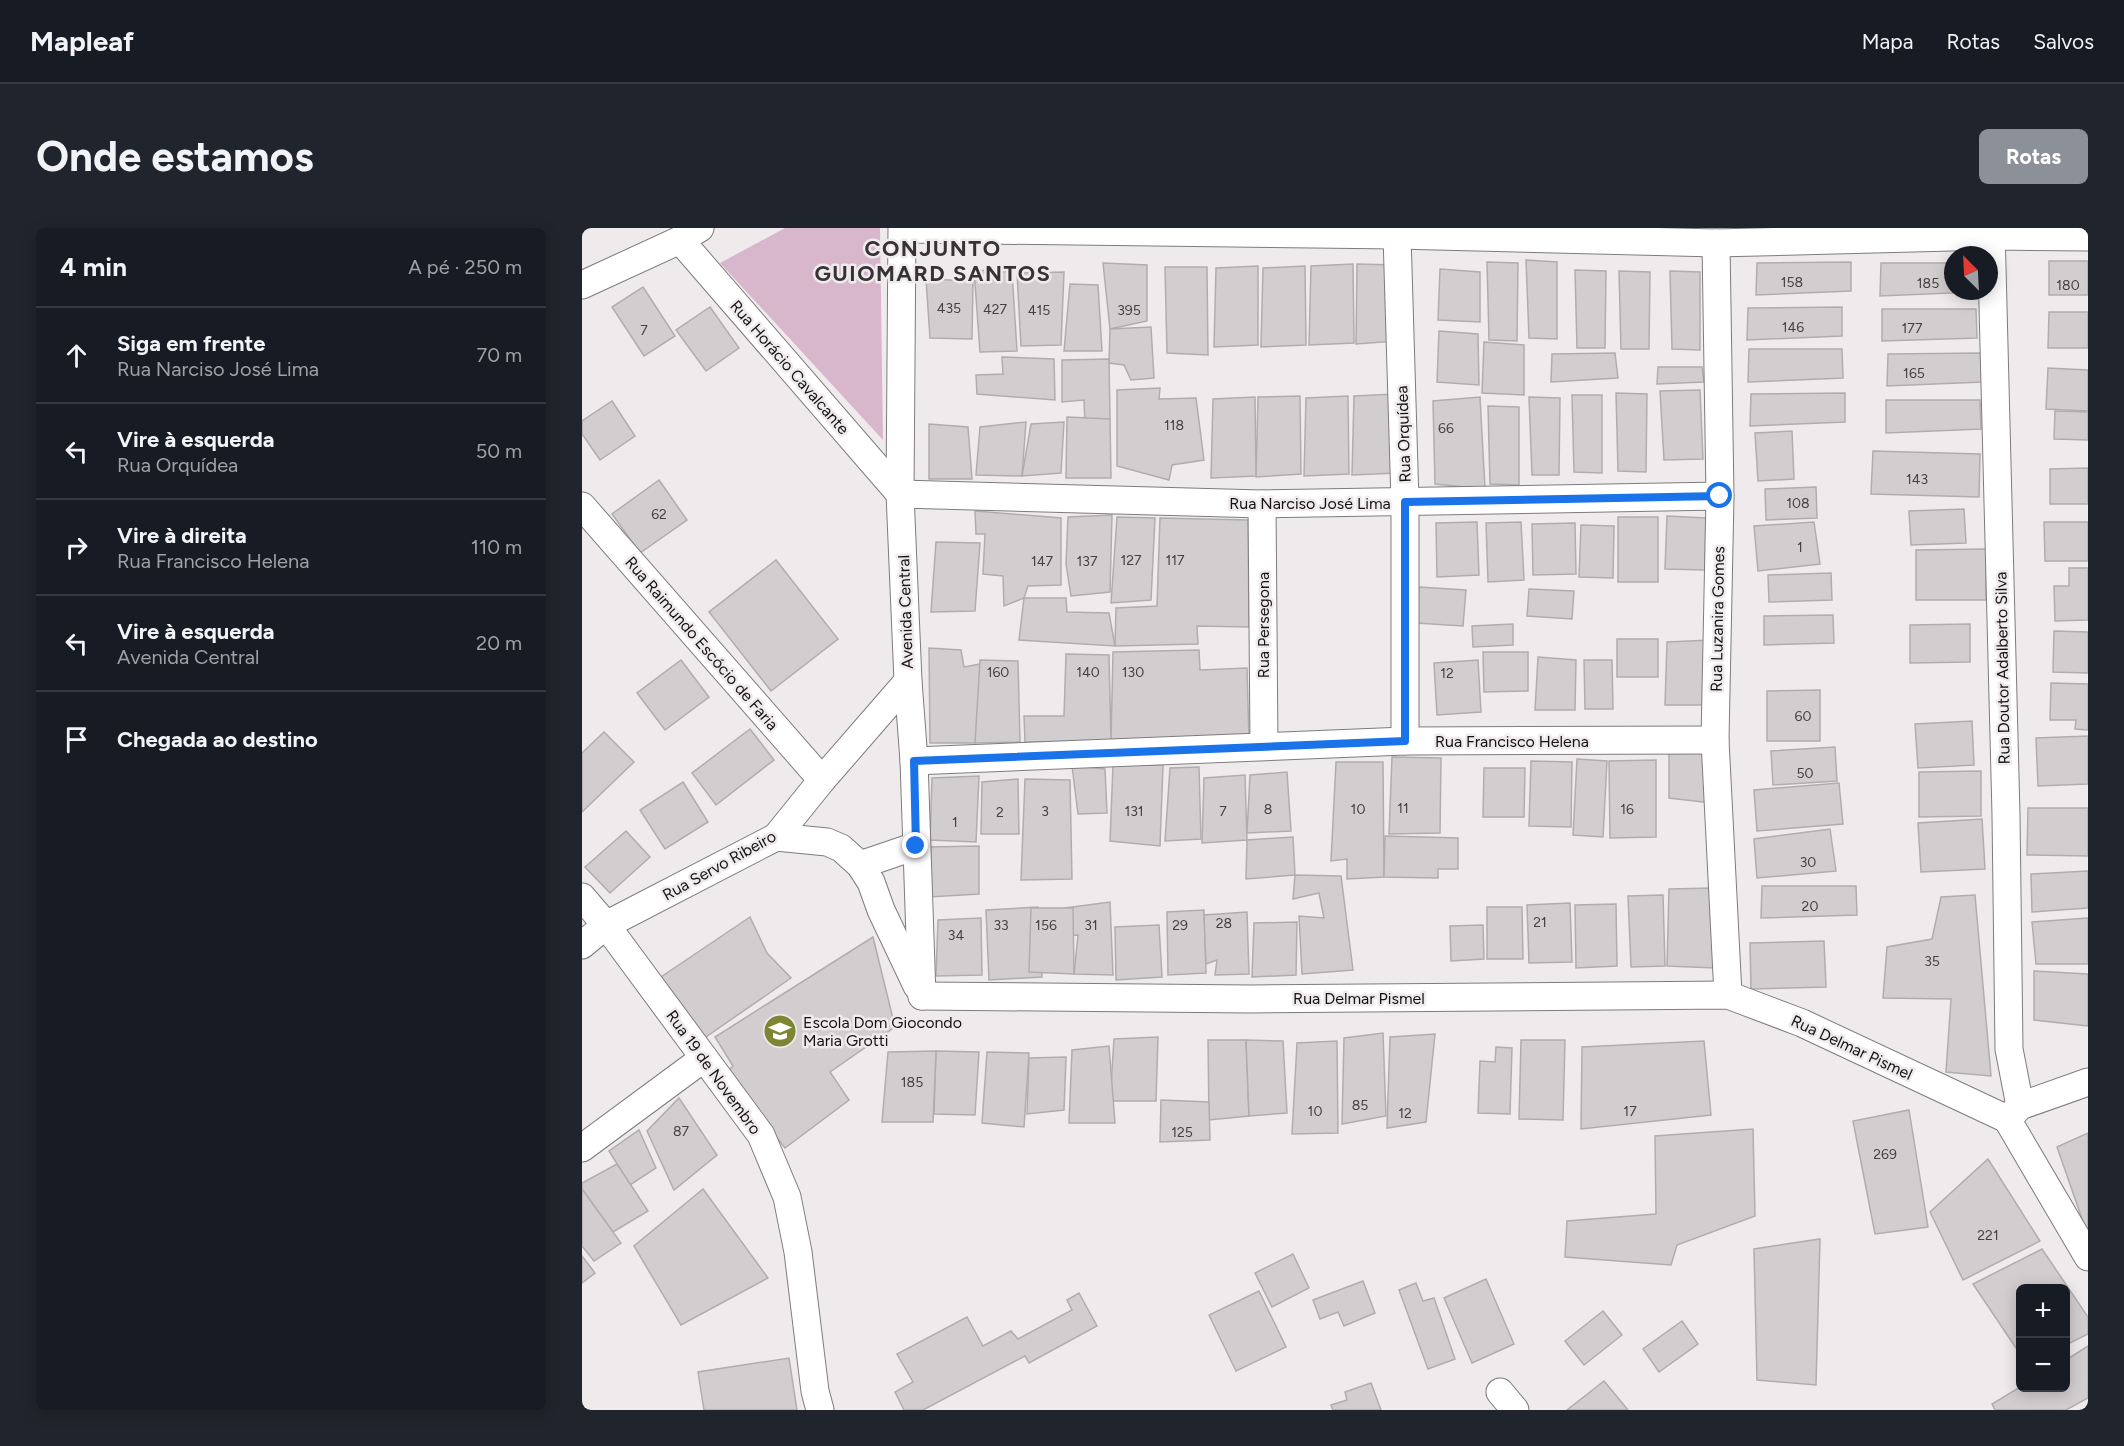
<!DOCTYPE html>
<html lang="pt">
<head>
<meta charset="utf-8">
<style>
	:root { --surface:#171b24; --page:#20242c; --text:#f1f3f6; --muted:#9ea1a6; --line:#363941; --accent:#8c9099 }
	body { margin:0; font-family:Figtree,sans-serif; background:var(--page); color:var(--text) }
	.controls { position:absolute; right:18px; bottom:18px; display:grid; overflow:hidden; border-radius:9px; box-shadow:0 3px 15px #0003 }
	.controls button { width:54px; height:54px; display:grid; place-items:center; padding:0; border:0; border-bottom:2px solid var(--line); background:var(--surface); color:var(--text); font:30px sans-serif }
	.compass { position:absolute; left:1362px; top:18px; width:54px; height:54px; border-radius:50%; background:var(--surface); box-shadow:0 3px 15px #0003; rotate:336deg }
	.stop { position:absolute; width:18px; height:18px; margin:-14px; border:4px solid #1a73e8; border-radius:50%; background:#fff }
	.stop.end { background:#1a73e8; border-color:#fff; box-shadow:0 2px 6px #0008 }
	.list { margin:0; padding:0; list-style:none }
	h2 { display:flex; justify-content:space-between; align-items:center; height:78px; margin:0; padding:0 24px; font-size:26px }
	h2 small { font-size:20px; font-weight:400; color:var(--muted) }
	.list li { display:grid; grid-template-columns:39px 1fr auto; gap:18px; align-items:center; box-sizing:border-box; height:96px; padding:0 24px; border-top:2px solid var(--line) }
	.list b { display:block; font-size:22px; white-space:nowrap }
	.list p { margin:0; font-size:20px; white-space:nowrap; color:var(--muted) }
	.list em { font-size:20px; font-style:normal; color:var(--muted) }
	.icon { flex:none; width:33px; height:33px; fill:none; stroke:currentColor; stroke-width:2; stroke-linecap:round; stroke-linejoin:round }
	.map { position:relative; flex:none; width:1506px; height:1182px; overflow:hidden; border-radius:9px }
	header { display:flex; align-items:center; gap:36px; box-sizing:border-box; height:84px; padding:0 30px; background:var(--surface); border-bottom:2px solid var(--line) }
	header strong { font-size:28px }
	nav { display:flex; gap:33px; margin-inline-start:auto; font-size:21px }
	.intro { display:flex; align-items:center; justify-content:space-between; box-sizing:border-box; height:144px; padding:0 36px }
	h1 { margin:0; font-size:42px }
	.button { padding:15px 27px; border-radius:9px; background:var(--accent); color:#fff; font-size:21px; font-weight:700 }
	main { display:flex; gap:36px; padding:0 36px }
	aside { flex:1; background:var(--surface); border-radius:9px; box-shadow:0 3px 15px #0003 }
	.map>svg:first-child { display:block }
	.green { fill:#d8b6cc }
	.building { fill:#d2ced0; stroke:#b1adaf; stroke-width:1.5 }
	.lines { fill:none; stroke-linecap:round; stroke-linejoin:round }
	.minor-casing { stroke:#7f7b7d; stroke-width:29 }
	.minor { stroke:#fff; stroke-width:27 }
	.route { stroke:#1a73e8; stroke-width:8 }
	.labels { text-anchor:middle; stroke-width:5; stroke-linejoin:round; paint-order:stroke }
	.number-label { font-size:14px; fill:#444142 }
	.street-label { font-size:16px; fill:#141213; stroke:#efebed }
	.poi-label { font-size:16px; fill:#141213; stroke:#efebed; text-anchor:start }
	.district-label { font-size:22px; font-weight:bold; letter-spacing:1.5px; fill:#373335; stroke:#efebed }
</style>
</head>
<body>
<header>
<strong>Mapleaf</strong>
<nav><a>Mapa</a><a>Rotas</a><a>Salvos</a></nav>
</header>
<div class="intro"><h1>Onde estamos</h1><a class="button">Rotas</a></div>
<main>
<aside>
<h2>4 min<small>A pé · 250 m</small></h2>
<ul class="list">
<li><svg class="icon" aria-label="ahead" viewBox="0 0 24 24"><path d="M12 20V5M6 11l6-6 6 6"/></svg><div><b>Siga em frente</b><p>Rua Narciso José Lima</p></div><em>70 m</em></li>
<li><svg class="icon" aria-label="left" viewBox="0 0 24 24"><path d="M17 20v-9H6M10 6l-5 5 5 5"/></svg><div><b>Vire à esquerda</b><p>Rua Orquídea</p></div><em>50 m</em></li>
<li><svg class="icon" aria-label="right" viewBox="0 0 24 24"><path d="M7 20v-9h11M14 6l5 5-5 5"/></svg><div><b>Vire à direita</b><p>Rua Francisco Helena</p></div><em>110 m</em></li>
<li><svg class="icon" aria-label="left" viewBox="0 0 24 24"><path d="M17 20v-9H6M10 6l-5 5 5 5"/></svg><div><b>Vire à esquerda</b><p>Avenida Central</p></div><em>20 m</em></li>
<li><svg class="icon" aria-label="arrive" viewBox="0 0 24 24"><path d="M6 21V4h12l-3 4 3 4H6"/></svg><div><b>Chegada ao destino</b></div></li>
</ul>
</aside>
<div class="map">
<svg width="1506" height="1182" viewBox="0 0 1506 1182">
	<rect width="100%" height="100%" fill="#efebed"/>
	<!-- green -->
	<polygon class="green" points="203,0 298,0 301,212 138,35"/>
	<!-- building -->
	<g class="building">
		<polygon points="944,32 975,34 975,111 947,110"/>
		<rect x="1467" y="33" width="39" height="34"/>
		<polygon points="905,34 936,35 935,113 907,112"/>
		<polygon points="1269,34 1269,63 1174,67 1175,35"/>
		<polygon points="521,35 565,37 565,93 528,101"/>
		<polygon points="1299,35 1371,35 1371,63 1393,64 1298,68"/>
		<polygon points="771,36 772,115 727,117 729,38"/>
		<polygon points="775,36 812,37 814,113 774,116"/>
		<polygon points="676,38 676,117 632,119 634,40"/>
		<polygon points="723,38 724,117 679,119 681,40"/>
		<polygon points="583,39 625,39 626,127 585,125"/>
		<polygon points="858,41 898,44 898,94 856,92"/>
		<polygon points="392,42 430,44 435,123 398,124"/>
		<polygon points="993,42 1024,43 1023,120 995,120"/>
		<polygon points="1037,43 1068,44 1067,121 1039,121"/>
		<polygon points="1088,43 1118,44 1118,122 1090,121"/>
		<polygon points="482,44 479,117 439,118 435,45"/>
		<polygon points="344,51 391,53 390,111 348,110"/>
		<polygon points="488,56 516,57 520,123 482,123"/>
		<polygon points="61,59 93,108 62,128 30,79"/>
		<polygon points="128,79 157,120 124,143 94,102"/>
		<polygon points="1260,79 1260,108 1165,112 1166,80"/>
		<polygon points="1300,81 1394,81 1395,110 1300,113"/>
		<polygon points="1467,84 1506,84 1506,120 1466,120"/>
		<polygon points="569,99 572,150 549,152 542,137 527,135 528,101"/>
		<polygon points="857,103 896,106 897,157 855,154"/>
		<polygon points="902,114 942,117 942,167 900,165"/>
		<polygon points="1167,121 1260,121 1261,150 1166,154"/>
		<polygon points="1033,125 1036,150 969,154 970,126"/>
		<polygon points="1400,125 1401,154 1305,158 1306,126"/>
		<polygon points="420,129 472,131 473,172 395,166 394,147 421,146"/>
		<polygon points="527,131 528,191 503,197 502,172 480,174 480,132"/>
		<polygon points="1076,139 1120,139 1122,154 1075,156"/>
		<polygon points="1466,140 1506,142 1506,183 1464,181"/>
		<polygon points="578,160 577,171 614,170 622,232 590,237 587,252 535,238 535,162"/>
		<polygon points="1118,162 1121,231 1082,232 1078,163"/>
		<polygon points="1034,165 1065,166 1064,244 1036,243"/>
		<polygon points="1263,165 1263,194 1168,198 1169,166"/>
		<polygon points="814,166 815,245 770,247 772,168"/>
		<polygon points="990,167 1020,167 1020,245 992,244"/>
		<polygon points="718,168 719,246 674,249 676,169"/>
		<polygon points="766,168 767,246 722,248 724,170"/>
		<polygon points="673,169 674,248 629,250 631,171"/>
		<polygon points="898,169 903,261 853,256 851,173"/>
		<polygon points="947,169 978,170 977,247 950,247"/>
		<polygon points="1304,172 1398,172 1399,201 1304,205"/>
		<polygon points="30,173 53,208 18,232 0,206 0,193"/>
		<polygon points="906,178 937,179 937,257 908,256"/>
		<polygon points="1473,183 1506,184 1506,212 1472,211"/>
		<polygon points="485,189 528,191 529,250 484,250"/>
		<polygon points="444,194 440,248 394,247 398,199"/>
		<polygon points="482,194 479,245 440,248 449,196"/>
		<polygon points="347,196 386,199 390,251 347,251"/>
		<polygon points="1210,203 1212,251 1176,253 1173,205"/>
		<polygon points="1291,223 1398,226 1397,269 1289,266"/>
		<polygon points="1506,240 1506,276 1468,276 1468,241"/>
		<polygon points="77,252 105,292 58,325 30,286"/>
		<polygon points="1234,259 1235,290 1184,292 1183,261"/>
		<polygon points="1382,281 1384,315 1329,317 1327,283"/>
		<polygon points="393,283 479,290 479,357 446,358 442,370 422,378 421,348 401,346 403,306 394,306"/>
		<polygon points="530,287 528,364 489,368 484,336 486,289"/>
		<polygon points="1085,288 1124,290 1123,342 1083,341"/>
		<polygon points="535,289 573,290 569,372 529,375"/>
		<rect x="1036" y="289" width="40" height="65"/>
		<polygon points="578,290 666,292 667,399 615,398 616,416 533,418 534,380 575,378"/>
		<polygon points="895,294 897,347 855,349 854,295"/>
		<polygon points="939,294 942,352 906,354 904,295"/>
		<polygon points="1232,294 1238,336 1176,343 1172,298"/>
		<polygon points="1462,294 1506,294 1506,333 1463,333"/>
		<polygon points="993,295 994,346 951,347 950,296"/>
		<polygon points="999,297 1032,298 1031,350 997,349"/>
		<polygon points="354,314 398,315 393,383 349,384"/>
		<polygon points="1404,321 1404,372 1334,372 1334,322"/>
		<polygon points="194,332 256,411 189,463 127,384"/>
		<polygon points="1487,340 1506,340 1506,392 1473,393 1472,358 1487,358"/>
		<polygon points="1249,345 1250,372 1187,374 1186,347"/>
		<polygon points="837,359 884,362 881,398 834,395"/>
		<polygon points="947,361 992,363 990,391 945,388"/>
		<polygon points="442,370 484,370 485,384 527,385 533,418 437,412"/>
		<polygon points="1251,387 1252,415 1182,417 1182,388"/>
		<polygon points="931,396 931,417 891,419 890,398"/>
		<polygon points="1388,396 1388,434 1328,435 1328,397"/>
		<polygon points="1472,403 1506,404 1506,445 1471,444"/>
		<rect x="1035" y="411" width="41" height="38"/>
		<polygon points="1129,412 1127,477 1083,477 1085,414"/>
		<polygon points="347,420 379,422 382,439 404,435 393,515 348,515"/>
		<polygon points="617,422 618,442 665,440 667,513 529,513 531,424"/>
		<polygon points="901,424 946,424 946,463 902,464"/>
		<polygon points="484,426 527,427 529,513 443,514 442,488 482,488"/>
		<polygon points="956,429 994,432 993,482 953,482"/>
		<polygon points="99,432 127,469 83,502 55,465"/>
		<polygon points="398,432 436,433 438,514 393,515"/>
		<polygon points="896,432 899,484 855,487 852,435"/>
		<polygon points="1002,432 1030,432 1031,481 1003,481"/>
		<polygon points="1469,455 1506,456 1506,502 1493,501 1494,492 1468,492"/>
		<polygon points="1238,462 1238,513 1185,513 1185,463"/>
		<polygon points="1390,493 1392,537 1336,540 1333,496"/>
		<polygon points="168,501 192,532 134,577 110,545"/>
		<polygon points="22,504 52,534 0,584 0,525"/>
		<polygon points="1506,508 1506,556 1456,558 1454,510"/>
		<polygon points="1253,519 1255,553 1191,557 1189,523"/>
		<polygon points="1087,523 1129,526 1129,575 1087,570"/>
		<polygon points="810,529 859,530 858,605 807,606"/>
		<polygon points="995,531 1025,533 1021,609 991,607"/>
		<polygon points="1074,532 1074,609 1028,610 1027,533"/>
		<polygon points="949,533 990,534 989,599 947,598"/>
		<polygon points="754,534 801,534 802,649 765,651 765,631 749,633"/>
		<polygon points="531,537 581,537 578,618 528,613"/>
		<polygon points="490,538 523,541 525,585 496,586"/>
		<polygon points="617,539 619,611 583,613 588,540"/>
		<polygon points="902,540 943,540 942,589 901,589"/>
		<polygon points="1399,543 1399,588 1337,589 1337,544"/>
		<polygon points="705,544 709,603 665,605 668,547"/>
		<polygon points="663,547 665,612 620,615 622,550"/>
		<polygon points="397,548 394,614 348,612 350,550"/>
		<polygon points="436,551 437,606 399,606 400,554"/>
		<polygon points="443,551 488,552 490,651 439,652"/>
		<polygon points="101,554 126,594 83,621 58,582"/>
		<polygon points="1257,555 1261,596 1175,603 1172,562"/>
		<polygon points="1446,580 1506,580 1506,628 1445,627"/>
		<polygon points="1400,591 1403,641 1339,644 1336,595"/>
		<polygon points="1248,601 1254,643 1175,650 1172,611"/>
		<polygon points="44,603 68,629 28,665 3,639"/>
		<polygon points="803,608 876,610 876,641 856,641 856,650 802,649"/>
		<polygon points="711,609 713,647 664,651 665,612"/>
		<polygon points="397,618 397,666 347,669 346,619"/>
		<polygon points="1506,643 1506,680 1450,684 1449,646"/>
		<polygon points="713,647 759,648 771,742 720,746 717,688 742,690 737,665 711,671"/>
		<polygon points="1180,658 1274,658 1275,687 1179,690"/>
		<polygon points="1130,660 1133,740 1085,738 1087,661"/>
		<polygon points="1081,667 1083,738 1049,739 1046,668"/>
		<polygon points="1393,667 1409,848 1364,844 1369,771 1301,770 1305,719 1350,711 1359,669"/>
		<polygon points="528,674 531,747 492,746 496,707 486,708 483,680"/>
		<polygon points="988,675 990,734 947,735 945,677"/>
		<polygon points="1034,676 1035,738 994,740 993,677"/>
		<polygon points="456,679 460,749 407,752 404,682"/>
		<polygon points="905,679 940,679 941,731 905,731"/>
		<polygon points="449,680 491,680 492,746 447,744"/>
		<polygon points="622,682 624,745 586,747 585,684"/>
		<polygon points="665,684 667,746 633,747 635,732 624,736 622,687"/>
		<polygon points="168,689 185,725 209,750 121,811 96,780 79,749"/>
		<polygon points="399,690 400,747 354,748 356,692"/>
		<polygon points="1506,690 1506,736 1454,736 1450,694"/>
		<polygon points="715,694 714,747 670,749 672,695"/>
		<polygon points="577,697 580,749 534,752 533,699"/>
		<polygon points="901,697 902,731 869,733 868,698"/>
		<polygon points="291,709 313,799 248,844 267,872 203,920 144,845 151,838 133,809"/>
		<polygon points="1242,713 1244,759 1169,761 1168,715"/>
		<polygon points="1452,743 1506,746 1506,798 1452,792"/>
		<polygon points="801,805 804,888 760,896 762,810"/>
		<polygon points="853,806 844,894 805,900 808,809"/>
		<polygon points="576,809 574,873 528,873 532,811"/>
		<polygon points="626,812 664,812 667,888 627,892"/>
		<polygon points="664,812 701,813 705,885 667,888"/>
		<polygon points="939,812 983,812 981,892 937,891"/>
		<polygon points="755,813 756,905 710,906 715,815"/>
		<polygon points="1122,813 1129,887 999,901 1000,819"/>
		<polygon points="527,818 533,895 487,895 490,822"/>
		<polygon points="914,819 930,820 928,886 896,885 898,833 913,834"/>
		<polygon points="354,823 397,824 393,887 352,886"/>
		<polygon points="354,823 351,894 300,894 306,824"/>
		<polygon points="405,824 447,825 442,899 400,895"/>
		<polygon points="484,829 482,882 445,886 447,830"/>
		<polygon points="97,870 135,927 92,962 65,903"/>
		<polygon points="579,872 627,874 628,912 578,914"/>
		<polygon points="1327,882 1346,999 1293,1006 1271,893"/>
		<polygon points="1171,901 1173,988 1095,1017 1089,1037 983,1029 985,993 1074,986 1073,908"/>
		<polygon points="57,902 74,940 48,957 27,923"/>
		<polygon points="1506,905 1506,1004 1505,1005 1475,919"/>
		<polygon points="1406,931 1458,1013 1381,1052 1348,984"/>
		<polygon points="35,936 66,983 31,1004 0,961 0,955"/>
		<polygon points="0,961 39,1015 12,1033 0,1018"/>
		<polygon points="121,961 186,1050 99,1097 52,1018"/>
		<polygon points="1238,1011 1234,1157 1175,1152 1172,1021"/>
		<polygon points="1460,1021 1506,1089 1506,1106 1484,1117 1484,1060 1438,1060 1438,1126 1391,1056"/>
		<polygon points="711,1026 727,1060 690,1079 673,1045"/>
		<polygon points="0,1028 13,1045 0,1055"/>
		<polygon points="904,1051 932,1116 890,1135 862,1070"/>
		<polygon points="781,1053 793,1085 762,1098 756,1084 738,1091 731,1072"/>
		<polygon points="834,1055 841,1073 852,1070 873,1131 846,1141 817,1062"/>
		<polygon points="677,1063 704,1119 654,1143 627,1087"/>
		<polygon points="497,1065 515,1098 447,1135 443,1128 341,1182 322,1182 313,1164 331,1154 315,1126 385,1089 401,1118 429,1103 436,1111 490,1082 485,1072"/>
		<polygon points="1021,1083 1040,1107 1002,1137 983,1113"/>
		<polygon points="1100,1093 1116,1116 1077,1144 1061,1121"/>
		<polygon points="1506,1118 1506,1170 1484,1182 1413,1182 1410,1176 1438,1159 1484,1160 1484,1132"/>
		<polygon points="207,1130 215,1182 122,1182 116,1144"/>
		<polygon points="1022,1153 1046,1182 985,1182"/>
		<polygon points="789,1155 799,1182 751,1182 749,1177 765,1172 763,1164"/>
	</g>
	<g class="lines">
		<!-- minor casing -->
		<g class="minor-casing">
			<g id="minor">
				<polyline points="320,0 318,266 326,453 332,533 340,768"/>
				<polyline points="1409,0 1424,587 1427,821 1438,878"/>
				<polyline points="321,1 815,7 1134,15 1409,8 1506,9"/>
				<polyline points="815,7 823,274 823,513"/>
				<polyline points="98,12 318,266 680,276 1138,268"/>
				<polyline points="1134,15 1138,268 1133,512 1146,767"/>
				<polyline points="0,57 98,12 118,0"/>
				<polyline points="680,276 682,518"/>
				<polyline points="0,278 240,552"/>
				<polyline points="332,533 823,513 1133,512"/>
				<polyline points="194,609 245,614 259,620 278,637 289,654 299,682 335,758"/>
				<polyline points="278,637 334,618"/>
				<polyline points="0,669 24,697 179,907 205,969 216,1024 233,1163 238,1182"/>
				<polyline points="0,717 24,697 194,609 240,552 326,453"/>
				<polyline points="340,768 669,771 1146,767 1220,795 1425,891"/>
				<polyline points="1425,891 1506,1029"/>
				<polyline points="1426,891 1438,878 1506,854"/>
				<polyline points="0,920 122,830"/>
				<polyline points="918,1164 933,1182"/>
			</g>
		</g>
		<!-- minor -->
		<use href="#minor" class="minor"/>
	</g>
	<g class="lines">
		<!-- route -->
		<polyline class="route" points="334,618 332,533 823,513 823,274 1138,268"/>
	</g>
	<!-- icons -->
	<defs>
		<g id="school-disc" transform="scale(1.725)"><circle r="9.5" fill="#7c8633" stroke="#efebed"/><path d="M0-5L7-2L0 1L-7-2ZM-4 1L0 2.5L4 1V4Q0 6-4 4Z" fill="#fff"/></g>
	</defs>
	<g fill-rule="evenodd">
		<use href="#school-disc" x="198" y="803"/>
	</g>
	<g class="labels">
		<!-- number labels -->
		<g class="number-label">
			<text x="1210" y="59">158</text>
			<text x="1346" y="60">185</text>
			<text x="1486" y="62">180</text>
			<text x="367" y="85">435</text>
			<text x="413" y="86">427</text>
			<text x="457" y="87">415</text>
			<text x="547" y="87">395</text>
			<text x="1211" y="104">146</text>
			<text x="1330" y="105">177</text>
			<text x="62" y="107">7</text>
			<text x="1332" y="150">165</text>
			<text x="592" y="202">118</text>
			<text x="864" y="205">66</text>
			<text x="1335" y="256">143</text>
			<text x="1216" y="280">108</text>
			<text x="77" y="291">62</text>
			<text x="1218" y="324">1</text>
			<text x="549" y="337">127</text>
			<text x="593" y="337">117</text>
			<text x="460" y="338">147</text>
			<text x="505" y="338">137</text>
			<text x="416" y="449">160</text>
			<text x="506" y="449">140</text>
			<text x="551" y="449">130</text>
			<text x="865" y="450">12</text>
			<text x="1221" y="493">60</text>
			<text x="1223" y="550">50</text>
			<text x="821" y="585">11</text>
			<text x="686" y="586">8</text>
			<text x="776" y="586">10</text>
			<text x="1045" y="586">16</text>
			<text x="463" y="588">3</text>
			<text x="552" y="588">131</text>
			<text x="641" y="588">7</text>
			<text x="418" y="589">2</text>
			<text x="373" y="599">1</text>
			<text x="1226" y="639">30</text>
			<text x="1228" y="683">20</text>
			<text x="958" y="699">21</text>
			<text x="642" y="700">28</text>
			<text x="419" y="702">33</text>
			<text x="464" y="702">156</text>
			<text x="509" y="702">31</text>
			<text x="598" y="702">29</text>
			<text x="374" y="712">34</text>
			<text x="1350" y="738">35</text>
			<text x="330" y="859">185</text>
			<text x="778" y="882">85</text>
			<text x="733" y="888">10</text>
			<text x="1048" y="888">17</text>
			<text x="823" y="890">12</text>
			<text x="99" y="908">87</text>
			<text x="600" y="909">125</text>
			<text x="1303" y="931">269</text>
			<text x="1406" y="1012">221</text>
		</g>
		<!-- street labels -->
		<g class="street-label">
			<text transform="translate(208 139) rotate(49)" y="6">Rua Horácio Cavalcante</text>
			<text transform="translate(821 206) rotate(-92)" y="6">Rua Orquídea</text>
			<text x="728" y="281">Rua Narciso José Lima</text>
			<text transform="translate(323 384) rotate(-92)" y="6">Avenida Central</text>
			<text transform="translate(1135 391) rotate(-89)" y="6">Rua Luzanira Gomes</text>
			<text transform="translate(681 397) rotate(-90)" y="6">Rua Persegona</text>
			<text transform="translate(120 415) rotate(49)" y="6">Rua Raimundo Escócio de Faria</text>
			<text transform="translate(1420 440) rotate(-91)" y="6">Rua Doutor Adalberto Silva</text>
			<text x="930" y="519">Rua Francisco Helena</text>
			<text transform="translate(137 637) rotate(-29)" y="6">Rua Servo Ribeiro</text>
			<text x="777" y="776">Rua Delmar Pismel</text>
			<text transform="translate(1270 819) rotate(25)" y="6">Rua Delmar Pismel</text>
			<text transform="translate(132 844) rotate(54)" y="6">Rua 19 de Novembro</text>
		</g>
		<!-- poi labels -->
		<g class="poi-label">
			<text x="221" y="800">Escola Dom Giocondo<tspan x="221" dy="18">Maria Grotti</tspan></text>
		</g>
		<!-- district labels -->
		<g class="district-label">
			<text x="351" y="28">CONJUNTO<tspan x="351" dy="25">GUIOMARD SANTOS</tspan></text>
		</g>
	</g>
</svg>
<div class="controls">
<button>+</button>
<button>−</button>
</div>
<svg class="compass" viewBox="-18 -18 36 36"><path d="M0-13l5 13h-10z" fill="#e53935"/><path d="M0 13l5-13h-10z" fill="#9ea1a6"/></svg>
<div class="stop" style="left:1138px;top:268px"></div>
<div class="stop end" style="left:334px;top:618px"></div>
</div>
</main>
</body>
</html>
